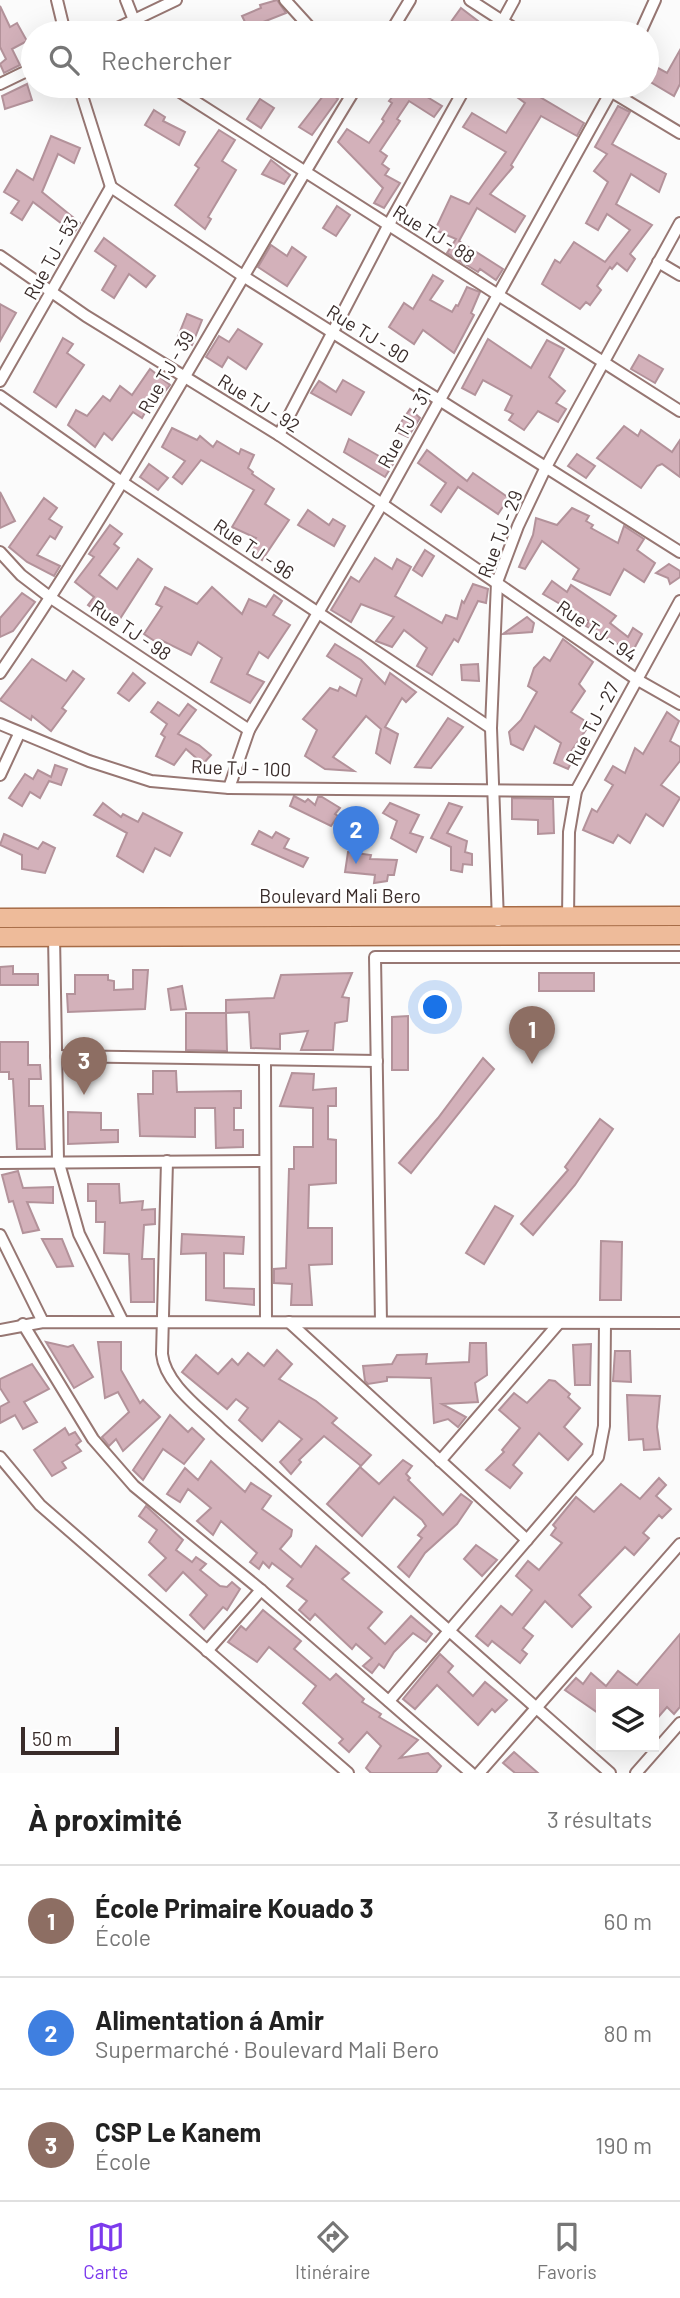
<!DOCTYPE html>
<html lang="fr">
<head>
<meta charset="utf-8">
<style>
	:root { --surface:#fff; --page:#f2f2f2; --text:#222; --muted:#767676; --line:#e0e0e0; --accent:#7c3aed }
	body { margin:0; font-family:Barlow,sans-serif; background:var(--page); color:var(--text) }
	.controls { position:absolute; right:21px; bottom:21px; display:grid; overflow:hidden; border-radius:0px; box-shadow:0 7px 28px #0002 }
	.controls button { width:63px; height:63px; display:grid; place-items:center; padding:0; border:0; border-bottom:2px solid var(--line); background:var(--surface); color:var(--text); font:35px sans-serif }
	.scale { position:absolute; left:21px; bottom:18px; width:98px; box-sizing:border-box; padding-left:7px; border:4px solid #392c2a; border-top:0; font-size:19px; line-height:24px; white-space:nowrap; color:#392c2a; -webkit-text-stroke:5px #fff; paint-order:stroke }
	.you { position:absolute; left:436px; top:1008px; width:24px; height:24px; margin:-18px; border:5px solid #fff; border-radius:50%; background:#1a73e8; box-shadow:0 0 0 10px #1a73e833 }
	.badge { display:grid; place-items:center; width:46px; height:46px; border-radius:50%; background:var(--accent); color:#fff; font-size:23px; font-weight:700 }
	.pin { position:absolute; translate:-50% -58px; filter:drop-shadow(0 2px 4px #0008) }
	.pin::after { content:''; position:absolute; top:37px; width:24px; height:21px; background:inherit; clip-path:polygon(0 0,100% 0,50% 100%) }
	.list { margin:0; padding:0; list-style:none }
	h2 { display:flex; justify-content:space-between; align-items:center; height:91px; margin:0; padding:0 28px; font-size:30px }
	h2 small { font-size:23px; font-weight:400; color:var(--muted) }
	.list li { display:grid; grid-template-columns:46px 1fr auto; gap:21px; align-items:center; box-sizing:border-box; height:112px; padding:0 28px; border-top:2px solid var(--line) }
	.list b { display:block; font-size:26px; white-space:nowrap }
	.list p { margin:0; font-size:23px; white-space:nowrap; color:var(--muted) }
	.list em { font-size:23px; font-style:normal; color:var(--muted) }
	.icon { flex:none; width:38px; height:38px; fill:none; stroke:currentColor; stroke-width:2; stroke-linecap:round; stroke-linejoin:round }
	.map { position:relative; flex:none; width:680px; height:1773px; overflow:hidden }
	.search { position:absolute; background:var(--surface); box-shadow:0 7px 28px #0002; left:21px; right:21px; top:21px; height:77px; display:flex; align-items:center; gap:18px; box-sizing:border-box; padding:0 24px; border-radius:38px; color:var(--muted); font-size:26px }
	.sheet { height:427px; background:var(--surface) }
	nav { display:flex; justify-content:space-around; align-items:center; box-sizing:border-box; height:98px; border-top:2px solid var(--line); background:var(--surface); font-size:19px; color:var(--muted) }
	nav a { display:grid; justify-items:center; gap:4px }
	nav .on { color:var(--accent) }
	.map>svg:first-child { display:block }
	.building { fill:#d3b1ba; stroke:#b3929a; stroke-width:2 }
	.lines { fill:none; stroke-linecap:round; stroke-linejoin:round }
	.minor-casing { stroke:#977773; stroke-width:14 }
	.primary-casing { stroke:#a76c47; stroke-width:21 }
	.minor { stroke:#fff; stroke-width:10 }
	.primary { stroke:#eebb9a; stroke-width:18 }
	.labels { text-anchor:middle; stroke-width:5; stroke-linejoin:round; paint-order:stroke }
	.street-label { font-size:19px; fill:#392c2a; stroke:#fff }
</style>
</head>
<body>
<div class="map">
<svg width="680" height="1773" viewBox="0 0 680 1773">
	<rect width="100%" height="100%" fill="#fbfbfb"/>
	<!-- building -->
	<g class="building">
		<polygon points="277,0 286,13 248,28 242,16 261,8 260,5"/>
		<polygon points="0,6 10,27 17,23 27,41 12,49 20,65 4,73 0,64 6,59 0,47"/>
		<polygon points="461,8 478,21 469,33 443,33"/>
		<polygon points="680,50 680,84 674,96 647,80 647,62 667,73"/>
		<polygon points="27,84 32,100 5,109 2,96"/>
		<polygon points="401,86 409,86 442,106 434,117 409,101 397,119 400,121 380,151 387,156 382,164 389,169 385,175 400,183 384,208 374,203 383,188 338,142 347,129 369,143 384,121 382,119 392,103 389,101"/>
		<polygon points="502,86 544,86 540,97 584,123 577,136 541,116 511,165 513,167 490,194 525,216 515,232 477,208 459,241 503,269 496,280 480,269 478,272 447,253 456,239 435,230 451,196 469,204 506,152 463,127 472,113 506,133 525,103"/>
		<polygon points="327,91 338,99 312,135 299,127"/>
		<polygon points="260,99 274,108 261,128 247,119"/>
		<polygon points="618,106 630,112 612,144 666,174 659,192 631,174 616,204 652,225 630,254 635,259 627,271 617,263 612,269 610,267 597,286 601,290 590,305 586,302 580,309 542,284 555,260 560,263 574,242 605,262 630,230 607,214 598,230 586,223 608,182 594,171 607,154 595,147"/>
		<polygon points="154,110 165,117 163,121 185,132 179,145 145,125"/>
		<polygon points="219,130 235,140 222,161 236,170 208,217 211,219 205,229 175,205 199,168 195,165"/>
		<polygon points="51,136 80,148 74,163 58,154 42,192 80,223 74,233 33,202 22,220 11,213 19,201 4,192 17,170 33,180"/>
		<polygon points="271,160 290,175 284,184 262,174"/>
		<polygon points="337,206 350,215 336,236 323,228"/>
		<polygon points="104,238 155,276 146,287 129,274 114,298 102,290 116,266 95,251"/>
		<polygon points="271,245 287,256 292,247 306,257 287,286 258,267"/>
		<polygon points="433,275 443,281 430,300 452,312 456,305 458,306 467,287 480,292 471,313 474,315 454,353 423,330 414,344 389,327 404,303 413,309"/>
		<polygon points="0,304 16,313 0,341"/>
		<polygon points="187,314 202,320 192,345 177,339"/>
		<polygon points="238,329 262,344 246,369 228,357 222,367 206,357 219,336 229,342"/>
		<polygon points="63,338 73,344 67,353 84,365 56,407 34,392"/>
		<polygon points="488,339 531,368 547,340 564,349 549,377 565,391 556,403 566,409 558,422 538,411 524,430 509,420 513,414 505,410 512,396 483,380 475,395 462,388"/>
		<polygon points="639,355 663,369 655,383 631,369"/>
		<polygon points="150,369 170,385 162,395 157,391 142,418 133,412 112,440 104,433 95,447 68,425 76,410 87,416 103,396 110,401 120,386 132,395"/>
		<polygon points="343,380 364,392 351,415 311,393 319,381 336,392"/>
		<polygon points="410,409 420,418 408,437 395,431"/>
		<polygon points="624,426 638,436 641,430 672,452 680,440 680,477 662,464 657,466 641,488 597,458"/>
		<polygon points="172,428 197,440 200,436 213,447 217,441 239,454 241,449 254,455 248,468 253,472 252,474 274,489 265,504 289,520 262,560 248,550 256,538 232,527 254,490 201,460 182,484 173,477 185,461 162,447"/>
		<polygon points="349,439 393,464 385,477 344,452"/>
		<polygon points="427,450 467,481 473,473 509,498 498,514 458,487 441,512 431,505 446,483 418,463"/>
		<polygon points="577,454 595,466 586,478 568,466"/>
		<polygon points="149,464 168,478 158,490 140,477"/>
		<polygon points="0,492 15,521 0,528"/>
		<polygon points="44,498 57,508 49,519 62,527 55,539 50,536 37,555 60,566 54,576 27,562 9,547"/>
		<polygon points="572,508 589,516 586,521 593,525 591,528 618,543 624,526 644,539 637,550 655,563 644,582 624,569 610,595 573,579 579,569 542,541 525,569 519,567 533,535 536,518 557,525"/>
		<polygon points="308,510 329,525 333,519 345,526 334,546 298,525"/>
		<polygon points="110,525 122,534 114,544 119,548 99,575 117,589 138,559 152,569 116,625 88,605 94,597 75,582 94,557 89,554"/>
		<polygon points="425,550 434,556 422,576 413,570"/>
		<polygon points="375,558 392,569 397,559 411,567 395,596 442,623 446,615 457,619 462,601 464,603 473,584 488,589 486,603 478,601 458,642 454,639 432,675 417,666 427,648 404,630 392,647 376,641 394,617 361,604 351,622 331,610 351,577 359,582"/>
		<polygon points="669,564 680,571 680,577 670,584 668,578 656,573"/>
		<polygon points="552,581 567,592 571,585 616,616 610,623 628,637 633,628 642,634 629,658 620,651 622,647 586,626 589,621 543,594"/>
		<polygon points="165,587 197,604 212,587 242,614 249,599 266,607 274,595 282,601 273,615 290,625 268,658 259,652 247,674 264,682 250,703 211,682 222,658 198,642 191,655 161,640 159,644 144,634 162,607 156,604"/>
		<polygon points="22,593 35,602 13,631 0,637 0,618"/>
		<polygon points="527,617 534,623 532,632 503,634"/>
		<polygon points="563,639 593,662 579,684 585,691 571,712 590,724 570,753 575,755 568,769 554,763 561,743 535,726 523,750 511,744 509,732 521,720 537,692 528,686 534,668 544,657 550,661"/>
		<polygon points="335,644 361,660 385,684 390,673 416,692 406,702 402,698 385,727 398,734 390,763 376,753 381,729 366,716 333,757 354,771 325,769 305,756 317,730 303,719 330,688 338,691 340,687 356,696 362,679 327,656"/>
		<polygon points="32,659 66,681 73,671 84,679 62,708 66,711 51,731 32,716 31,720 0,700"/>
		<polygon points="478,664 479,681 462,680 461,665"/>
		<polygon points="133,673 145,683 129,701 118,693"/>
		<polygon points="158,702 179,716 188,704 196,710 178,734 199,745 211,755 203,764 186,749 174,765 156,756 165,737 161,734 167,724 151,712"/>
		<polygon points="667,712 679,721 670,741 680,747 680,761 661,785 680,798 663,826 646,814 630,843 618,835 613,843 583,830 592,809 597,812 613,785 605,780 613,766 625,773 635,748 643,754"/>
		<polygon points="448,718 463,727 431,768 415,767"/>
		<polygon points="55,765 67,769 61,785 49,781 40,798 30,792 22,806 9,798 25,774 33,779 38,770 51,777"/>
		<polygon points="294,796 305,802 308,799 315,805 318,797 322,797 340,808 335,814 338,816 331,826 290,806"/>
		<polygon points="512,798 553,799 554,833 538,834 538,820 512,819"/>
		<polygon points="103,803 121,817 123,814 138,822 143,813 182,833 170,856 155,848 143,872 117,856 127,833 94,815"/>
		<polygon points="390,803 419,815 410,833 423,837 416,852 391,838 397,821 383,813"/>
		<polygon points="449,803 462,807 447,833 467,841 465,852 472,854 472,865 463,864 462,872 451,870 451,847 431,838"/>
		<polygon points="259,831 272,838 276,832 289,839 284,848 308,858 303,867 252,844"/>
		<polygon points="4,834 38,849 43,842 55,848 45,873 22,869 22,855 0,845"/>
		<polygon points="348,852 371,855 370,859 397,860 394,875 388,875 387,881 374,883 375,875 345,872"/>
		<polygon points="13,966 13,974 38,974 38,985 0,985 0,967"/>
		<polygon points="133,970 148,970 145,1009 68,1012 67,994 75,994 75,975 108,975 108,980 114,981 114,990 133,989"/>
		<polygon points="352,973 342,997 349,998 347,1021 335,1023 333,1050 301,1050 308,1031 280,1034 280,1049 251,1048 249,1012 226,1013 226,1000 274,998 281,975"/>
		<rect x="539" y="973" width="55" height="18"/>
		<polygon points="182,986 186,1009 171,1010 168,989"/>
		<polygon points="186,1013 226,1013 227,1051 186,1050"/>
		<polygon points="408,1016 408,1070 392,1070 392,1017"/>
		<polygon points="0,1042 28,1042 28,1065 40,1065 41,1079 29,1079 29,1106 43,1106 45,1149 17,1149 13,1079 9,1079 9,1072 0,1072"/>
		<polygon points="483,1058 494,1069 411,1173 399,1163 438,1118"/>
		<polygon points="153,1071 176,1071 177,1092 241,1091 241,1108 234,1108 234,1130 243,1130 243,1147 216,1148 215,1108 195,1108 195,1137 140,1136 138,1094 153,1094"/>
		<polygon points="292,1073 314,1074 313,1090 336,1088 336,1106 328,1106 328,1139 336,1140 336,1183 309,1185 308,1228 332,1228 332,1264 309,1265 312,1305 291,1305 292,1284 274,1283 274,1269 286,1268 289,1169 294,1169 294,1147 313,1147 313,1108 280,1106"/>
		<polygon points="68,1112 101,1113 101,1130 118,1130 118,1142 68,1144"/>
		<polygon points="600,1119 613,1129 575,1185 533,1235 521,1224 568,1170 565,1167"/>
		<polygon points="18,1171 23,1188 53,1187 53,1203 27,1202 39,1230 23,1233 13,1201 9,1202 2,1175"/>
		<polygon points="88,1184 119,1184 120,1203 143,1201 142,1210 155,1209 155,1224 144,1225 142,1259 154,1259 154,1302 131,1302 129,1254 104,1253 105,1222 96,1222 96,1201 88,1201"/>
		<polygon points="495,1206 513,1216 484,1264 466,1253"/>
		<polygon points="182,1234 244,1237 243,1254 224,1253 224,1288 254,1289 254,1305 206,1300 206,1253 181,1254"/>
		<polygon points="42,1239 62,1239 73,1266 57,1267"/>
		<polygon points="601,1241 622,1242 621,1300 600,1300"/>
		<polygon points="46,1342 68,1347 73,1345 93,1377 74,1388"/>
		<polygon points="98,1342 121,1342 121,1370 140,1403 143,1400 160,1417 123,1451 116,1439 109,1446 102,1437 129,1412 118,1392 105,1398"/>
		<polygon points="470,1343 486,1343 487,1375 475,1383 478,1402 442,1404 466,1417 458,1427 448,1419 434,1423 431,1378 387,1377 387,1381 368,1384 365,1381 363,1366 392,1364 397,1355 427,1354 426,1364 469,1362"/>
		<polygon points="591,1344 590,1385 575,1385 573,1345"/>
		<polygon points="277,1350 292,1364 279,1379 316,1401 337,1418 332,1423 371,1455 361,1466 324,1436 299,1460 301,1462 291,1474 280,1462 302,1439 279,1421 262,1441 239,1420 248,1408 236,1399 227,1409 182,1372 196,1355 218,1374 232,1359 238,1365 248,1353 264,1366"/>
		<polygon points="615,1351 630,1351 631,1382 613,1381"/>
		<polygon points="32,1364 49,1389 24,1402 37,1422 23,1429 15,1415 0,1423 0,1407 9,1402 0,1388 0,1379"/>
		<polygon points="549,1380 555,1381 570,1394 568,1397 580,1408 564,1427 582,1444 568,1460 539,1433 513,1465 522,1473 510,1488 486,1470 504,1452 502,1450 520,1428 499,1410 514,1393 527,1403"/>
		<polygon points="627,1395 660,1396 657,1427 660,1449 644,1450 643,1439 629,1440"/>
		<polygon points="170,1415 188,1432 192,1428 204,1439 184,1464 163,1449 143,1480 133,1470"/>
		<polygon points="65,1428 69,1435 75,1432 81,1441 76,1445 81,1451 62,1462 66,1468 52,1476 34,1450"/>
		<polygon points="403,1460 412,1466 406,1474 410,1478 408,1480 443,1515 461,1494 472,1502 457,1524 425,1553 409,1577 398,1567 422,1538 418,1535 426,1526 422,1520 394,1497 362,1536 327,1504 360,1467 379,1484"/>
		<polygon points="211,1461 245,1492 251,1483 271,1496 262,1509 292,1530 291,1536 280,1549 301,1567 316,1546 349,1573 342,1579 382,1612 368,1628 385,1644 411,1616 432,1634 426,1642 413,1633 394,1652 384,1668 379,1664 372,1673 363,1666 372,1658 356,1644 352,1649 315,1614 310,1620 299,1610 307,1601 287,1586 293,1579 272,1563 269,1568 263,1562 259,1569 250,1562 257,1553 221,1521 213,1535 197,1521 211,1508 188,1489 180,1502 167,1494 185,1468 198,1480"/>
		<polygon points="659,1478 666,1485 656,1496 671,1509 662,1518 659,1515 643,1533 649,1538 634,1555 625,1547 579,1595 591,1607 572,1627 545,1601 523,1628 533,1636 522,1650 527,1654 520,1663 492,1641 488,1646 476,1636 501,1606 512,1615 532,1590 516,1576 528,1561 539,1570 562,1543 551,1535 556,1528 553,1525 576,1497 594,1512 621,1484 640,1499"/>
		<polygon points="146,1506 183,1540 176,1550 192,1562 196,1557 206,1564 200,1570 220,1586 227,1587 232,1582 240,1589 227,1610 223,1607 204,1629 190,1615 207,1595 183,1572 166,1591 149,1575 166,1558 149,1542 157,1530 139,1516"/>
		<polygon points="476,1545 497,1560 482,1576 464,1559"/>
		<polygon points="263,1610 301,1641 294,1649 330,1680 336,1674 364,1699 362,1702 381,1714 379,1717 418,1740 400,1758 428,1753 441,1766 436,1773 371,1773 366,1768 381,1746 367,1732 349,1752 339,1743 343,1739 303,1703 316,1686 269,1647 257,1662 228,1642 241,1626 246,1630"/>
		<polygon points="680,1634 680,1707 674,1714 667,1707 654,1722 654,1694 601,1694 601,1715 565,1690 576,1678 583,1684 591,1673 606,1686 618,1671 637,1685"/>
		<polygon points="440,1654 453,1666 448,1672 473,1696 485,1682 507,1700 495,1712 492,1709 478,1725 437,1685 415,1709 403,1699"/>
		<polygon points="514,1752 538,1773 515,1773 503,1763"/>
	</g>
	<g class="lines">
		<!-- minor casing -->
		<g class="minor-casing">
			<g id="minor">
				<polyline points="57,0 65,33"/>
				<polyline points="126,0 139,33"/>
				<polyline points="285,0 315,33"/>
				<polyline points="470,0 521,33"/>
				<polyline points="107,33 176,0"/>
				<polyline points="390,33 410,0"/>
				<polyline points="496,33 514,0"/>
				<polyline points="640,33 655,0"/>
				<polyline points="0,84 33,68"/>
				<polyline points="79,86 111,187"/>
				<polyline points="171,86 680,411"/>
				<polyline points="602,86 680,133"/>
				<polyline points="111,187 243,276 680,552"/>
				<polyline points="0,256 86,316 279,435 382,504 636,679 680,704"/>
				<polyline points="658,262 680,275"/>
				<polyline points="0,381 111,187"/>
				<polyline points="0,396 122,482 491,728"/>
				<polyline points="279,435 388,226 466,86"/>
				<polyline points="0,552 21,575 51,598 249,730"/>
				<path d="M0,673C129,484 237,281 357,86"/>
				<polyline points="0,724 89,761 151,781 229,788 576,791"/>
				<polyline points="0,775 19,734"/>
				<polyline points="229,788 249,730 382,504 614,86"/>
				<polyline points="568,919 569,832 576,791 680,601"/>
				<polyline points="498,921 491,728 497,582 518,526 546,467 680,223"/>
				<polyline points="54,936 58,1160 79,1234 123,1322"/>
				<polyline points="56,1056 377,1061"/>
				<polyline points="265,1061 266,1322"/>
				<path d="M167,1161L162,1354C165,1384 201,1409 221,1429L610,1773"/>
				<polyline points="0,1163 265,1161"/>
				<polyline points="0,1235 43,1322"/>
				<polyline points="289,1322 527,1540"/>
				<polyline points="381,1322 375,957 680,957"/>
				<polyline points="23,1324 93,1439 134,1486 261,1590 471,1773"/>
				<polyline points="0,1330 43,1322 680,1323"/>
				<polyline points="0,1457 40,1505 348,1773"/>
				<polyline points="440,1461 559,1323"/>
				<polyline points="207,1651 261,1590"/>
				<polyline points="389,1701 598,1457 604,1426 605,1323"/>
				<polyline points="479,1773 680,1544"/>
				<polyline points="636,1773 680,1723"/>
			</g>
		</g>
		<!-- primary casing -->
		<g class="primary-casing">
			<g id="primary">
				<polyline points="0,918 680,916"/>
				<polyline points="0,937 680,935"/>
			</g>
		</g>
		<!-- minor -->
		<use href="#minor" class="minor"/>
		<!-- primary -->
		<use href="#primary" class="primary"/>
	</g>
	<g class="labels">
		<!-- street labels -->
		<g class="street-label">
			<text transform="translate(434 234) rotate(32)" y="7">Rue TJ - 88</text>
			<text transform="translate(51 258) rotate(-61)" y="7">Rue TJ - 53</text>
			<text transform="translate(368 334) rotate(32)" y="7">Rue TJ - 90</text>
			<text transform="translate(166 372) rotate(-60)" y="7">Rue TJ - 39</text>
			<text transform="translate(259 403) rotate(32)" y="7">Rue TJ - 92</text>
			<text transform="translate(404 428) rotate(-61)" y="7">Rue TJ - 31</text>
			<text transform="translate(500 534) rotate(-69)" y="7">Rue TJ - 29</text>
			<text transform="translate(254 549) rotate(34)" y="7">Rue TJ - 96</text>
			<text transform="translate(131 630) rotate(34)" y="7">Rue TJ - 98</text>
			<text transform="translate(597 631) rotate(35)" y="7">Rue TJ - 94</text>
			<text transform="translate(592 724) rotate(-62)" y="7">Rue TJ - 27</text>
			<text transform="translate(241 768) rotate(2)" y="7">Rue TJ - 100</text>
			<text x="340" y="903">Boulevard Mali Bero</text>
		</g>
	</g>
</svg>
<div class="controls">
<button><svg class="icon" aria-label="layers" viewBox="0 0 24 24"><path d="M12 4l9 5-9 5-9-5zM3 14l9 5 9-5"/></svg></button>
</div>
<div class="scale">50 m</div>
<div class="you"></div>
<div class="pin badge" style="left:532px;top:1064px;background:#8d6e63">1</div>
<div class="pin badge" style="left:356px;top:864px;background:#3f7fe0">2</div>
<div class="pin badge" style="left:84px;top:1095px;background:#8d6e63">3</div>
<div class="search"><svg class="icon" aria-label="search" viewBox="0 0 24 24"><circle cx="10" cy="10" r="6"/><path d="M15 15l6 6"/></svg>Rechercher</div>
</div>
<section class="sheet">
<h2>À proximité<small>3 résultats</small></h2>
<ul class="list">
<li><span class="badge" style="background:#8d6e63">1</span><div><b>École Primaire Kouado 3</b><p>École</p></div><em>60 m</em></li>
<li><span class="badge" style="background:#3f7fe0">2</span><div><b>Alimentation á Amir</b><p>Supermarché · Boulevard Mali Bero</p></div><em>80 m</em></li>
<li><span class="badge" style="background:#8d6e63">3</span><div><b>CSP Le Kanem</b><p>École</p></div><em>190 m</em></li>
</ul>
</section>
<nav>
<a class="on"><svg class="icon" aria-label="map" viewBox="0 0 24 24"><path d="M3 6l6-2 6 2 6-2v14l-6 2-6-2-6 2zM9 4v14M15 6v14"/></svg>Carte</a>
<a><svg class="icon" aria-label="directions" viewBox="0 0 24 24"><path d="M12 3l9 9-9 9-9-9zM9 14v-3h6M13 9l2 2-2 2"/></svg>Itinéraire</a>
<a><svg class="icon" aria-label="saved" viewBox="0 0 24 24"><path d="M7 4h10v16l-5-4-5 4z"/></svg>Favoris</a>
</nav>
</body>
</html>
